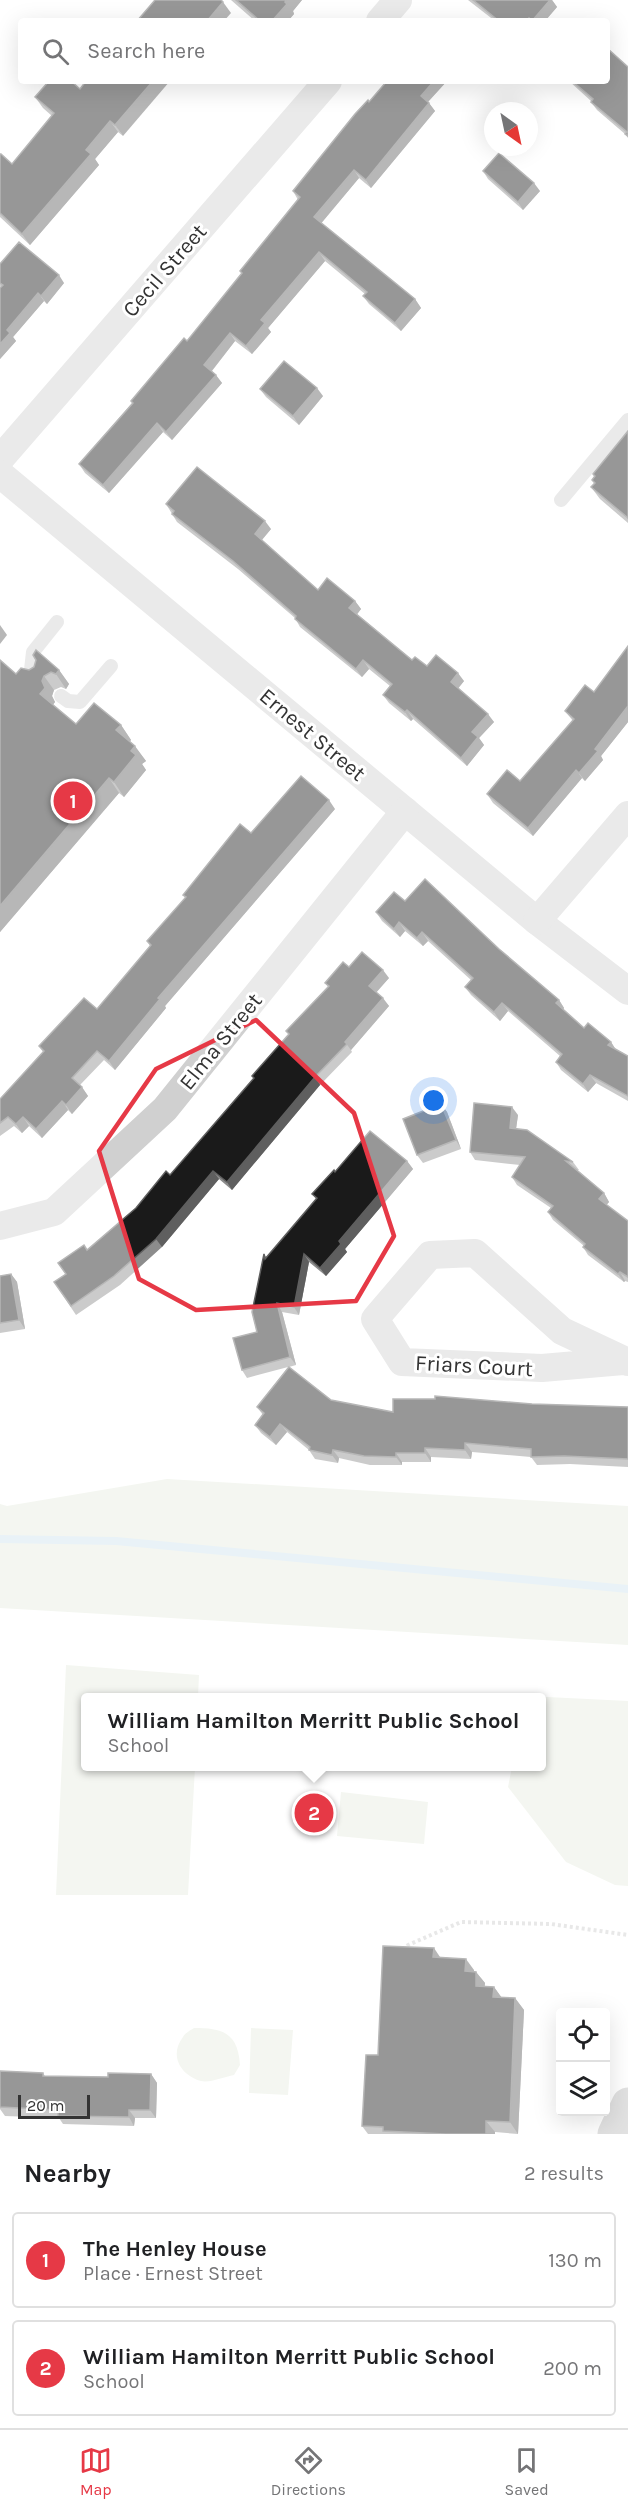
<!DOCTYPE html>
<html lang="en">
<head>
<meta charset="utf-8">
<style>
	:root { --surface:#fff; --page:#f2f2f2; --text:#202124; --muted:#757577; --line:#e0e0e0; --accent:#e63946 }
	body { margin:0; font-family:Karla,sans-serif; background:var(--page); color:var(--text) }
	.controls { position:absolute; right:18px; bottom:18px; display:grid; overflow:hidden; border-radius:6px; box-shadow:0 6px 24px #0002 }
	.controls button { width:54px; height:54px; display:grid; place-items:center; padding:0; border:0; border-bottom:2px solid var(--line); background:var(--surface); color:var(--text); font:30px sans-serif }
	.compass { position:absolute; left:484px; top:102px; width:54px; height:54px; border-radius:50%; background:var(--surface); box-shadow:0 6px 24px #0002; rotate:147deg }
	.scale { position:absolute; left:18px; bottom:15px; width:72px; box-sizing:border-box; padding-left:6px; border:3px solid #333; border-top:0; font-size:16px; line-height:21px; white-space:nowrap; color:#333; -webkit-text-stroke:4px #fff; paint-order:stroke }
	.you { position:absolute; left:434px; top:1101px; width:21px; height:21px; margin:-15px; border:4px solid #fff; border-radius:50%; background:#1a73e8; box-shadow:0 0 0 9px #1a73e833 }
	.badge { display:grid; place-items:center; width:39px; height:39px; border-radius:50%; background:var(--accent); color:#fff; font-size:20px; font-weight:700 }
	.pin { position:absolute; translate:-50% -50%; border:3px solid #fff; box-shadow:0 2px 6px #0006 }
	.popup { position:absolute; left:81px; top:1693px; width:465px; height:78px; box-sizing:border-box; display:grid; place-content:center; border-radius:6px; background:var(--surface); filter:drop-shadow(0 2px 4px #0005); font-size:20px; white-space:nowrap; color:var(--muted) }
	.popup b { font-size:22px; color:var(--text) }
	.popup::after { content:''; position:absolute; left:50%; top:100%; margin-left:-12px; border:12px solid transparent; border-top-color:var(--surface) }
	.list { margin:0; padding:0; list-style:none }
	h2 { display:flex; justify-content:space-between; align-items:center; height:78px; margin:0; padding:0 24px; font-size:26px }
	h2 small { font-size:20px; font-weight:400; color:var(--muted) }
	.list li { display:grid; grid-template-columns:39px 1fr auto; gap:18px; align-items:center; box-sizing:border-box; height:96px; margin:0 12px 12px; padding:0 12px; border:2px solid var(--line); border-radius:6px }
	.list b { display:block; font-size:22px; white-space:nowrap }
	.list p { margin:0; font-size:20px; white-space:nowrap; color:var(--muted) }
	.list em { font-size:20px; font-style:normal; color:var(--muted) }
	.icon { flex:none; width:33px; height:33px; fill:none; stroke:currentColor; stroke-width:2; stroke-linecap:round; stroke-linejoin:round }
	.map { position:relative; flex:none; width:628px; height:2134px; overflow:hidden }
	.search { position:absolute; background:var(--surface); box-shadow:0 6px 24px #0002; left:18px; right:18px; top:18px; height:66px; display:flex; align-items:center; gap:15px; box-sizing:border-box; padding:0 21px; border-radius:6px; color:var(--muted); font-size:22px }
	.sheet { height:294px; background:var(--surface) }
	nav { display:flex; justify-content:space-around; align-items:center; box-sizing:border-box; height:84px; border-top:2px solid var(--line); background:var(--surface); font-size:16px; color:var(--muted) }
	nav a { display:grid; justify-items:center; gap:3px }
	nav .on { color:var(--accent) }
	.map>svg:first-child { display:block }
	.green { fill:#e6ecdf }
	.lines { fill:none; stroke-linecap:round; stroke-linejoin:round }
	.stream { stroke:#cfe2ee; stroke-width:8 }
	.path { stroke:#cdcdcd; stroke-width:4; stroke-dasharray:3 3; stroke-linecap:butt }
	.service { stroke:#d0d0d0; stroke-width:14 }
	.minor { stroke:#d0d0d0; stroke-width:28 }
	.secondary { stroke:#bdbdbd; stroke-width:33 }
	.wall { fill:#8c8c8c }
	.shaded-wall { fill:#5f5f5f }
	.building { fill:#1a1a1a; stroke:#5f5f5f; stroke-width:1.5 }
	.marked { fill:none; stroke:#e63946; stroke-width:4.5; stroke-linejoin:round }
	.labels { text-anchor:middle; stroke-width:6; stroke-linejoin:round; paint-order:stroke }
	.street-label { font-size:22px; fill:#333; stroke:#fff }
</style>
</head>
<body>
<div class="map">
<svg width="628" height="2134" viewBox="0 0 628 2134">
	<rect width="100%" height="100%" fill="#fff"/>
	<!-- green -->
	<g class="green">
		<polygon points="167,1479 628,1506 628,1645 0,1608 0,1504 7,1506"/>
		<polygon points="66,1665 199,1675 198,1697 86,1698 86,1766 195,1767 188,1895 56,1895"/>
		<polygon points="527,1696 628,1701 628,1886 615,1885 566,1862 508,1787 512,1767 542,1766 542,1698"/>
		<polygon points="341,1792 428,1802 424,1844 337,1836"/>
		<path d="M194,2028C223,2028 238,2033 240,2065L234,2075C224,2077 210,2083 201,2081C180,2075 169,2055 183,2037C185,2033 191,2030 194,2028Z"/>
		<polygon points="251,2028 293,2030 288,2095 249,2093"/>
	</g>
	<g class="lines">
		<!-- stream -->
		<polyline class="stream" points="0,1539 116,1541 628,1589"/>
		<!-- path -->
		<polyline class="path" points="404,1951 408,1945 461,1922 551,1924 628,1935"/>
		<!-- service -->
		<g class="service">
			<polyline points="561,500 628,420"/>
			<polyline points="37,676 31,670 33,652 57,622"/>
			<polyline points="61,696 68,701 80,702 111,666"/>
		</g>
		<!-- minor -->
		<g class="minor">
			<polyline points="380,21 398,0"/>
			<polyline points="0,459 328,81"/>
			<polyline points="0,474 537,921 628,991"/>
			<polyline points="537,921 628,815"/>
			<polyline points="0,1226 54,1212 165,1109 405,811"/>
			<polyline points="623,1361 542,1368 402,1362 375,1319 430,1255 475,1253 562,1331 628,1362"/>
		</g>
		<!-- secondary -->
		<polyline class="secondary" points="614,2134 628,2104"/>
	</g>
	<!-- wall -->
	<g class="wall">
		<polygon points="231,0 302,0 293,11 294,14 288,21 255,21"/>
		<polygon points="468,0 552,0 557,7 545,21 495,21"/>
		<polygon points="628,67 628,138 625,134 597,110 591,102 591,101 569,81 607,81"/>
		<polygon points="86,81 123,136 118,132 95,159 99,165 30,245 0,217 0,154 12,164 52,116 43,108 35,97 80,89"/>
		<polygon points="447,81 428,102 435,111 371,188 359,178 321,223 415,299 421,308 401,331 369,304 363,296 365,294 325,261 268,328 271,332 252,354 235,341 212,371 222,383 172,440 163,432 109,493 85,473 79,464 132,403 131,401 187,341 242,274 240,271 298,200 293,191 369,102"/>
		<polygon points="483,171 540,191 523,210 488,179"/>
		<polygon points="0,264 64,283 47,304 44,301 13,337 16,341 0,359 1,287 0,286"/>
		<polygon points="260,389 323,396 299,425 266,397"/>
		<polygon points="628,431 628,523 600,499 591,487 594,483 592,480 594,477 593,474"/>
		<polygon points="166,504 271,529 262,540 318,590 355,601 361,609 357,614 412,660 464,681 458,688 494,722 479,738 484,745 467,766 413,719 411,721 389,703 383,695 390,686 369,669 362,677 300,627 295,618 238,569 177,522"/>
		<polygon points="628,646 628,722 601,756 603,760 585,781 582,778 533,836 493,803 487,794 520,781 573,721 565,711 594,692"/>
		<polygon points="0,660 16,674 29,670 59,670 69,684 66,689 61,687 54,690 52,696 55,702 53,705 76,724 121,725 131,740 130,741 146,761 142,764 146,770 124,797 119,793 0,932"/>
		<polygon points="335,809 165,1006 166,1008 115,1070 104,1060 80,1085 88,1096 72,1114 68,1110 42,1138 29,1126 22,1133 14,1126 0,1136 0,1099 43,1052 39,1046 97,1009 150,946 147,941 185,898 183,895 251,833"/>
		<polygon points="405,901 499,949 559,1000 564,1008 563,1010 584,1028 611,1042 616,1050 628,1056 628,1101 596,1083 588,1092 561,1070 556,1062 560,1056 508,1011 500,1021 471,995 465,987 471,980 428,941 423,946 405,931 400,937 382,921 376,912"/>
		<polygon points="349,967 389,978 376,992 389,1006 351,1050 352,1052 320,1085 232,1190 219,1179 162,1247 120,1285 76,1315 54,1282 66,1274 87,1250 136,1208 170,1175 254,1078 252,1076 289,1034 286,1031 328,987 325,983"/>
		<polygon points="441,1104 447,1112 461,1149 423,1163 417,1155"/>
		<polygon points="518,1115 516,1129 573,1162 579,1170 576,1170 604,1193 609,1202 606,1205 628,1221 628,1282 625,1281 624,1282 588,1255 583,1247 584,1246 553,1220 548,1212 551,1208 517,1185 512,1177 520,1165 475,1160 470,1152"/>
		<polygon points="407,1161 413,1169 345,1249 347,1252 326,1276 309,1262 299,1315 282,1312 296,1365 289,1367 331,1400 393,1412 532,1404 628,1407 628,1467 570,1464 537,1465 531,1457 472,1452 471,1459 431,1457 431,1462 402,1462 402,1465 370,1465 339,1458 338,1463 315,1459 309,1450 287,1432 276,1445 261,1433 255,1425 263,1415 257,1407 288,1367 247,1378 242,1370 257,1332 264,1254 267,1258 316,1199 312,1194 335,1172"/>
		<polygon points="11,1274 17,1282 25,1329 0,1333 0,1276"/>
		<polygon points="440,1957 474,1970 474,1971 476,1972 485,1983 484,1986 494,1987 501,1997 515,1998 524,2010 518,2134 495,2132 495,2134 368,2134 362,2126 378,2055"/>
		<polygon points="0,2071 43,2073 45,2076 108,2077 151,2074 157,2083 156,2118 135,2118 134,2126 63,2124 59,2118 5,2116 0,2109"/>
	</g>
	<!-- shaded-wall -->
	<g class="shaded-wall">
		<polygon points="286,0 302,0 293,11 294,14 288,21 272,21"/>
		<polygon points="550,0 552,0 557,7 545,21 532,21"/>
		<polygon points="223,2 231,13 224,21 207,21"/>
		<polygon points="153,81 170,81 123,136 115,125"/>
		<polygon points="434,81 447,81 426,104 421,96"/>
		<polygon points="429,103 435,111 371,188 366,180"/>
		<polygon points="110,121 118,132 95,159 99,165 30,245 22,234 86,150"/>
		<polygon points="354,170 359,178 319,226 314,217"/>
		<polygon points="534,183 540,191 523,210 518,202"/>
		<polygon points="319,252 325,261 268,328 271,332 252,354 246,346 261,320"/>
		<polygon points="59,275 64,283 47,304 41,296"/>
		<polygon points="38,293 44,301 13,337 16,341 0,359 0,344 7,330"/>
		<polygon points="415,299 421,308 401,331 395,323"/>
		<polygon points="230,333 235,341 210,373 204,365"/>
		<polygon points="216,375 222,383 172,440 166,432"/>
		<polygon points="317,388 323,396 299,425 293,416"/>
		<polygon points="157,423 163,432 109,493 103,485"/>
		<polygon points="265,521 271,529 260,542 255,534"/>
		<polygon points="355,601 361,609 355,617 349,608"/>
		<polygon points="0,625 7,635 0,644"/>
		<polygon points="363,660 369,669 362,677 356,669"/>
		<polygon points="59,670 69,684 66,689 56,674"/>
		<polygon points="458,673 464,681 457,690 451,682"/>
		<polygon points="44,676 54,690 52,696 55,702 50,708 40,694 42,681"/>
		<polygon points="628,706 628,722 601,756 603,760 585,781 579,773 595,749"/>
		<polygon points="407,710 413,719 411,721 405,712"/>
		<polygon points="488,714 494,722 479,738 484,745 467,766 461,758 472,732"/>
		<polygon points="121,725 131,740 127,745 116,730"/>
		<polygon points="135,746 146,761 142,764 146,770 124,797 114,782 131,751"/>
		<polygon points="576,770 582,778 533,836 528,828"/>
		<polygon points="109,778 119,793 0,932 0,906"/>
		<polygon points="329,800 335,809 165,1006 166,1008 115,1070 109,1061 158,998"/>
		<polygon points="399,922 405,931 400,937 394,929"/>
		<polygon points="422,932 428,941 423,946 417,938"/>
		<polygon points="383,970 389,978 375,994 369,986"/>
		<polygon points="383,998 389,1006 351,1050 345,1042"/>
		<polygon points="559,1000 564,1008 561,1012 556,1003"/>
		<polygon points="502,1003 508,1011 500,1021 494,1012"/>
		<polygon points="611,1042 616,1050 608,1045"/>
		<polygon points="590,1075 596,1083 588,1092 583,1084"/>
		<polygon points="315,1077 320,1085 232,1190 227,1182"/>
		<polygon points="82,1087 88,1096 72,1114 66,1105"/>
		<polygon points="62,1101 68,1110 42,1138 36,1129"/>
		<polygon points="441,1104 447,1112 461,1149 456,1140"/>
		<polygon points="512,1107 518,1115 515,1136 510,1128"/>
		<polygon points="23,1117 29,1126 22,1133 16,1124"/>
		<polygon points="407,1161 413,1169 345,1249 347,1252 326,1276 320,1268 339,1241"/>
		<polygon points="213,1171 219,1179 162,1247 156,1239"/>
		<polygon points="604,1193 609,1202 604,1208 599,1199"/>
		<polygon points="304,1254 309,1262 299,1315 294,1307"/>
		<polygon points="620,1272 625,1281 624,1282 618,1274"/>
		<polygon points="11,1274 17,1282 25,1329 19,1320"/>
		<polygon points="277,1303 282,1312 296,1365 290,1357"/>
		<polygon points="280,1424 287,1432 276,1445 270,1437"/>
		<polygon points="465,1443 472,1452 471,1459 465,1450"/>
		<polygon points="425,1448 431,1457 431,1462 425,1453"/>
		<polygon points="333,1450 339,1458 338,1463 332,1455"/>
		<polygon points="396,1453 402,1462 402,1465 396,1457"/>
		<polygon points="434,1948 442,1960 433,1957"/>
		<polygon points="466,1959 474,1970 473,1983 465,1971"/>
		<polygon points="476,1972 485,1983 484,1998 476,1986"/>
		<polygon points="494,1987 502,1998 493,1997"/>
		<polygon points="515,1998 524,2010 518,2134 510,2122"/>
		<polygon points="151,2074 157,2083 156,2118 150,2110"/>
		<polygon points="129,2110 135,2118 134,2126 129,2117"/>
		<polygon points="486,2121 495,2132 495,2134 486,2134"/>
	</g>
	<!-- building -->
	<g class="building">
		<polygon points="155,0 221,0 223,2 207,21 137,21"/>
		<polygon points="236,0 286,0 285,2 287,4 272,21 260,21"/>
		<polygon points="473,0 550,0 532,21 529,18 527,21 499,21"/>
		<polygon points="607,48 628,67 628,136 625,134 627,132 591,102 593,99 572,81 607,81"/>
		<polygon points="49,81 71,81 80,89 86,81 153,81 115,125 110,121 86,150 91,154 22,234 0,213 0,154 1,154 12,164 54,113 35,97"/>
		<polygon points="387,81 434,81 421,96 429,103 366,180 354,170 314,217 415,299 395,323 363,296 367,292 319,252 261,320 265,323 246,346 230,333 204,365 216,375 166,432 157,423 103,485 79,464 133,403 131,401 184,338 187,341 242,273 240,271 300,197 293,191 355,114 368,100 369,102"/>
		<polygon points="499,153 534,183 518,202 483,171"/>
		<polygon points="19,242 59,275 41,296 38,293 7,330 10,333 0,344 0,288 3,285 0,283 0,264"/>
		<polygon points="284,361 317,388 293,416 260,389"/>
		<polygon points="628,431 628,518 591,487 595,483 592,480 595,476 593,474"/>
		<polygon points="197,467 265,521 255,534 318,590 327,578 355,601 349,608 412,660 415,657 427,666 436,655 458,673 451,682 488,714 472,732 478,737 461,758 407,710 405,712 383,695 392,684 363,660 356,669 295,619 296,616 233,561 172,514 174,511 166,504"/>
		<polygon points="628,646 628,706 595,749 598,751 579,773 576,770 528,828 487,794 507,770 520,781 574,719 565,711 585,685 594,692"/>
		<polygon points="36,650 59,670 56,674 51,672 44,676 42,681 45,688 40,694 76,724 94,703 121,725 116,730 135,746 131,751 136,755 114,782 109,778 0,906 0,660 16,674 21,668 29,670 34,667 36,660 33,655"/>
		<polygon points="301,776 329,800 158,998 160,999 109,1061 97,1051 72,1078 82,1087 66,1105 62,1101 36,1129 23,1117 16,1124 8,1117 0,1123 0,1099 44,1051 39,1046 84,998 97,1009 151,945 147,941 186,897 183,895 240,824 251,833"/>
		<polygon points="425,879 499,949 559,1000 556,1003 584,1028 588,1023 611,1042 608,1045 628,1056 628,1096 590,1075 583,1084 556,1062 562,1054 502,1003 494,1012 465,987 473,978 422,932 417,938 399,922 394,929 376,912 394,892 405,901"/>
		<polygon points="362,952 383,970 369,986 383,998 345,1042 347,1044 315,1077 227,1182 213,1171 156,1239 114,1276 71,1306 54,1282 66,1274 58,1263 84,1245 87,1250 136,1208 166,1171 170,1175 254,1078 252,1076 289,1034 286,1031 329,986 325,983 343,962 349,967"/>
		<polygon points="474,1103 512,1107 510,1128 527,1130 573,1162 566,1161 604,1193 599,1199 628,1221 628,1277 620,1272 618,1274 583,1247 585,1244 548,1212 553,1206 512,1177 525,1157 470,1152"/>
		<polygon points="441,1104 456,1140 417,1155 403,1119"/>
		<polygon points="370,1131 407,1161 339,1241 341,1244 320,1268 304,1254 294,1307 277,1303 290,1357 242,1370 233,1338 257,1332 252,1312 264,1254 265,1259 317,1198 312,1194 334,1170 335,1172"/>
		<polygon points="11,1274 19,1320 0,1323 0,1276"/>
		<polygon points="289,1367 331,1400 393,1412 393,1399 435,1399 435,1396 532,1404 628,1407 628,1459 564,1456 531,1457 531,1449 465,1443 465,1450 425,1448 425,1453 396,1453 396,1457 364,1456 333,1450 332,1455 309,1450 310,1447 280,1424 270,1437 255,1425 264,1413 257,1407"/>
		<polygon points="383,1946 434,1948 433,1957 466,1959 465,1971 476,1972 476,1986 494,1987 493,1997 515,1998 510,2122 486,2121 486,2134 445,2134 383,2131 383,2127 362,2126 366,2055 378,2055"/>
		<polygon points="0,2071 43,2073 43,2076 108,2077 108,2073 151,2074 150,2110 129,2110 129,2117 58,2116 58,2110 0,2107"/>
	</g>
	<!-- marked area -->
	<path d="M0 0H628V2134H0ZM256,1020L354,1113L394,1236L356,1301L196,1310L139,1279L99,1151L156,1069Z" fill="#fff" fill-opacity=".55" fill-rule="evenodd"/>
	<path class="marked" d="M256,1020L354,1113L394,1236L356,1301L196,1310L139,1279L99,1151L156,1069Z"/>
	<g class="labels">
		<!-- street labels -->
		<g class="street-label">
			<text transform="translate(164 270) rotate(-49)" y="8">Cecil Street</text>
			<text transform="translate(313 734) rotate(40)" y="8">Ernest Street</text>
			<text transform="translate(220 1041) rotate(-51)" y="8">Elma Street</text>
			<text transform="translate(474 1365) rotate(3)" y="8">Friars Court</text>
		</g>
	</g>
</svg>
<div class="controls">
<button><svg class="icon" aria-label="locate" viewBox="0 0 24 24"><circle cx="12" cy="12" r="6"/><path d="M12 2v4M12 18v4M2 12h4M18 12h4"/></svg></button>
<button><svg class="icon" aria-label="layers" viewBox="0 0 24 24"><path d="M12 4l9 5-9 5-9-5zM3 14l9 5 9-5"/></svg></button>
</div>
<svg class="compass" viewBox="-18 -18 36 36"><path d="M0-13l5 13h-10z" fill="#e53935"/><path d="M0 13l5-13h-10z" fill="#757577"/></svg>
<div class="scale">20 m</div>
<div class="you"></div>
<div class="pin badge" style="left:73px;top:801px">1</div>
<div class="pin badge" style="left:314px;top:1813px">2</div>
<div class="popup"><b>William Hamilton Merritt Public School</b>School</div>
<div class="search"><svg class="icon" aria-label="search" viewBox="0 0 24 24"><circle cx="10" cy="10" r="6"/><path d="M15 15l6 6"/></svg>Search here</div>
</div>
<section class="sheet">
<h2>Nearby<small>2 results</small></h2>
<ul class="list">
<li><span class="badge">1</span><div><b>The Henley House</b><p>Place · Ernest Street</p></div><em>130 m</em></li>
<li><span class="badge">2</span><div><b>William Hamilton Merritt Public School</b><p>School</p></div><em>200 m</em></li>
</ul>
</section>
<nav>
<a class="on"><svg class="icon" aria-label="map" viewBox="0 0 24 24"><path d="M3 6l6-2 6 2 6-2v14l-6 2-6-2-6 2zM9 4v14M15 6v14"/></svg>Map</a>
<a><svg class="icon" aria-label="directions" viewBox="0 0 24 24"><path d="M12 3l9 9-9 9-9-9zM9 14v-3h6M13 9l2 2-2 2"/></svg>Directions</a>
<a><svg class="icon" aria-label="saved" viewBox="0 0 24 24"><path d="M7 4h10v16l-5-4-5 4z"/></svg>Saved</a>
</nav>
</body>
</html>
